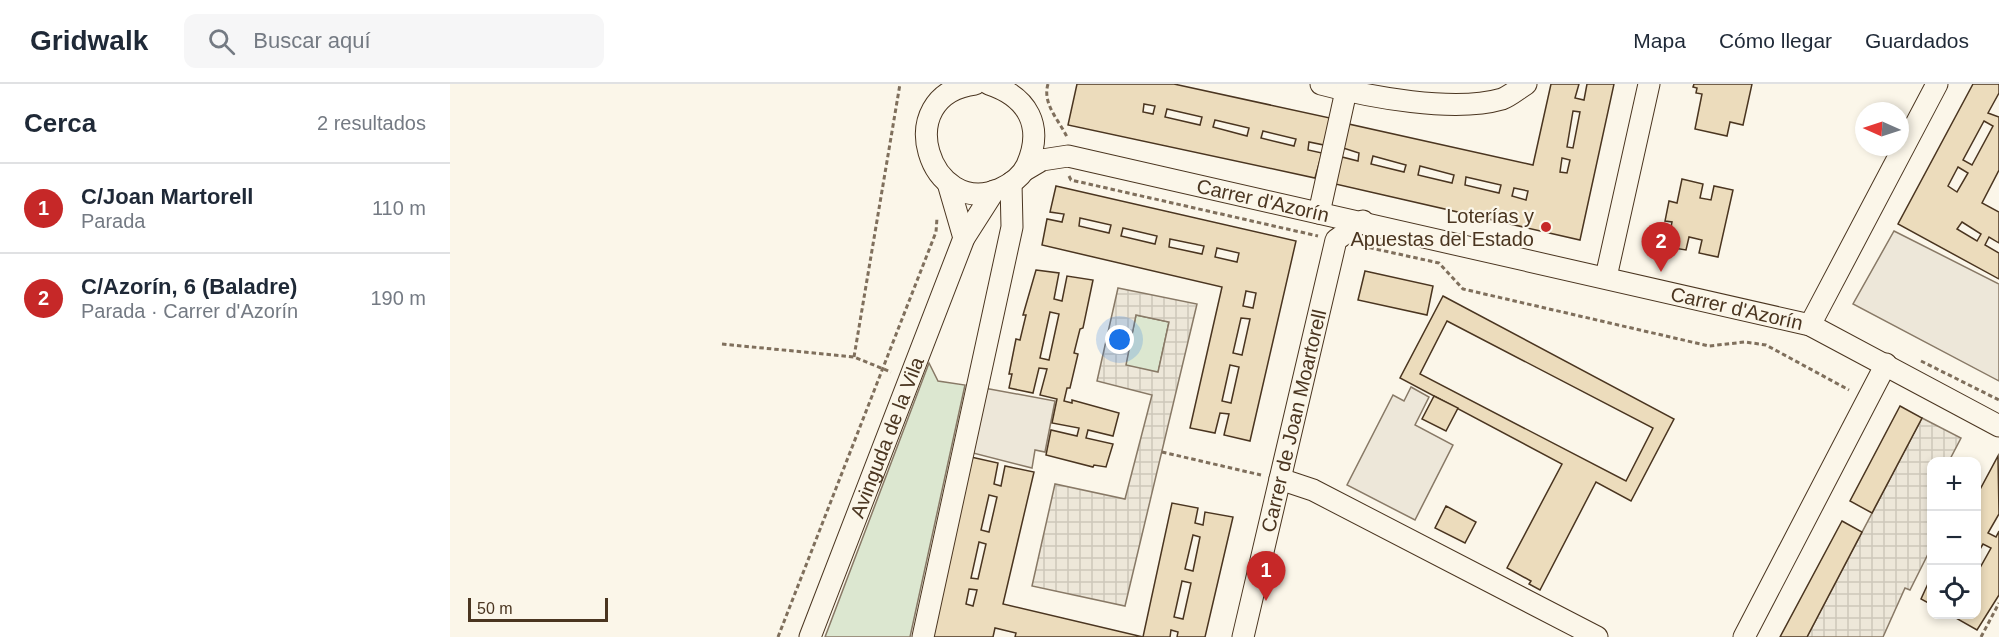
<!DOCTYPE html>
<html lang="es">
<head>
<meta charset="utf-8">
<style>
	:root { --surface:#fff; --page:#f6f6f7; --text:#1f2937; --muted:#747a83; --line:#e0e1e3; --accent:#c62828 }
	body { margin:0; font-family:Arial,sans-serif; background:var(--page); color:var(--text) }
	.controls { position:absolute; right:18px; bottom:18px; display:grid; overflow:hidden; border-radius:12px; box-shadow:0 3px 9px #0003 }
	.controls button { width:54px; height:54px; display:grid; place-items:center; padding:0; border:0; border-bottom:2px solid var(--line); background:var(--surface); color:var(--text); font:30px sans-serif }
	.compass { position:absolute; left:1405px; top:18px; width:54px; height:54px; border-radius:50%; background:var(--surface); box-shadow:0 3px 9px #0003; rotate:273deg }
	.scale { position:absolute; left:18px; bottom:15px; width:140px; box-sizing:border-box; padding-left:6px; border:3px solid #4a3520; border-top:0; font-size:16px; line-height:21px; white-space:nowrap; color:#4a3520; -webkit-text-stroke:4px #fbf6e9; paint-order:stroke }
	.you { position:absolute; left:670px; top:256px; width:21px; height:21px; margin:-15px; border:4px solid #fff; border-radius:50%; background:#1a73e8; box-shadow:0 0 0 9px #1a73e833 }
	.badge { display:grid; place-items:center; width:39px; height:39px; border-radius:50%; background:var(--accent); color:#fff; font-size:20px; font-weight:700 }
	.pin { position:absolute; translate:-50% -50px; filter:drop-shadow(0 2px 3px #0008) }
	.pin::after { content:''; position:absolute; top:32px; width:21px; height:18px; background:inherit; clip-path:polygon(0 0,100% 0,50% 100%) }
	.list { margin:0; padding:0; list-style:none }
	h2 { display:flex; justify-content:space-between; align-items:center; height:78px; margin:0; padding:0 24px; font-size:26px }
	h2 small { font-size:20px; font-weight:400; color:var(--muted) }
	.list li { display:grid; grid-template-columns:39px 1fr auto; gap:18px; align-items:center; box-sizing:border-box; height:90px; padding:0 24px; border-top:2px solid var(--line) }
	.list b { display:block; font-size:22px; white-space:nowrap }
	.list p { margin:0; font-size:20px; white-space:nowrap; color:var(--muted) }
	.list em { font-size:20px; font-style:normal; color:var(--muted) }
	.icon { flex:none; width:33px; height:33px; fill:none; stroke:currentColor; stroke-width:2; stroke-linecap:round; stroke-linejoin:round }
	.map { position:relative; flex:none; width:1549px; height:553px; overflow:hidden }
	header { display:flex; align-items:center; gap:36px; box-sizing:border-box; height:84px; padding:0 30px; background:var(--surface); border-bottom:2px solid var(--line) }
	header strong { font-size:28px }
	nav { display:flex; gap:33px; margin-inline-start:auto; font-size:21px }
	.search { width:420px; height:54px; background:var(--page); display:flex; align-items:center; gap:15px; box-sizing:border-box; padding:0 21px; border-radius:12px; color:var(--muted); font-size:22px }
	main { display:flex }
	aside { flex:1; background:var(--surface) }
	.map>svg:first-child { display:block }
	.green { fill:#dce7d0; stroke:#887966; stroke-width:1.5 }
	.parking { fill:#ede7d9; stroke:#887966; stroke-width:1.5 }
	.plaza { fill:url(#plaza-grid); stroke:#887966; stroke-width:1.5; fill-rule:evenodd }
	.building { fill:#ecdcbc; stroke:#4a3520; stroke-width:1.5; fill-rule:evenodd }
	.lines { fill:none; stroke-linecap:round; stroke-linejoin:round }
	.minor-casing { stroke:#4a3520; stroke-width:23 }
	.path { stroke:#7f6f5c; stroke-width:3; stroke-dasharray:4.5 3; stroke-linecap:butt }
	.minor { stroke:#fbf6e9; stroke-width:21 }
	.poi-dot { fill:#c62828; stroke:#fbf6e9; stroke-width:2 }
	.labels { text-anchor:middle; stroke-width:4.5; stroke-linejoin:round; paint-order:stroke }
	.street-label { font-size:20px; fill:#4a3520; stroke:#fbf6e9 }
	.poi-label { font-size:20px; fill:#4a3520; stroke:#fbf6e9; text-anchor:end }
</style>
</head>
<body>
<header>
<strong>Gridwalk</strong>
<div class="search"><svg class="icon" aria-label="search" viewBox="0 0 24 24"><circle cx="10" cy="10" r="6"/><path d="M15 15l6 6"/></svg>Buscar aquí</div>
<nav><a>Mapa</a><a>Cómo llegar</a><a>Guardados</a></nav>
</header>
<main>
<aside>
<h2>Cerca<small>2 resultados</small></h2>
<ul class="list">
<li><span class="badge">1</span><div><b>C/Joan Martorell</b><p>Parada</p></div><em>110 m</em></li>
<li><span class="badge">2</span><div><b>C/Azorín, 6 (Baladre)</b><p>Parada · Carrer d'Azorín</p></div><em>190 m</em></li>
</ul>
</aside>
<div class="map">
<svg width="1549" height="553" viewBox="0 0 1549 553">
	<defs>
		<pattern id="plaza-grid" width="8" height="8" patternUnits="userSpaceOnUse" patternTransform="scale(1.5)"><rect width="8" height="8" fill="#ede7d9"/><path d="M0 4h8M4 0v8" fill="none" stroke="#cdc7ba"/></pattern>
	</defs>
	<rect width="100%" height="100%" fill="#fbf6e9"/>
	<!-- green -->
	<g class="green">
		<polygon points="686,231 719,238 708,289 675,282"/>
		<polygon points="479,279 488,297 515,301 460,553 375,553"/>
	</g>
	<!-- parking -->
	<g class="parking">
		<polygon points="1444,147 1549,200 1549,297 1403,220"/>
		<polygon points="961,303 979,313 965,341 1003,361 965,436 897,401 943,311 954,317"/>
		<polygon points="534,304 605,317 595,368 585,366 582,384 523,369"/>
	</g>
	<!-- plaza -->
	<g class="plaza">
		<path d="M668,204L747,220L675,522L582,502L605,400L675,415L702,311L647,297ZM686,231L719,238L708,288L676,281Z"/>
		<polygon points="1472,334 1511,354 1499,377 1482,378 1481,464 1460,506 1455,504 1433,553 1357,553"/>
	</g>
	<!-- building -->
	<g class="building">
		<path d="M627,0H724L880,34L874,61L859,58L858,66L872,69L865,94L618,41ZM694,20L705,22L703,30L693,28ZM717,25L752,33L750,41L715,33ZM765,36L799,44L797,52L763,43ZM813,47L846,55L844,62L811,54Z"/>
		<path d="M1101,0H1129L1125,14L1134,16L1137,0H1164L1130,156L881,99L888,72L908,77L909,69L890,63L894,39L1083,81ZM1123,27L1130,28L1123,64L1117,63ZM923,72L956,81L954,88L921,80ZM1112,74L1120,76L1117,89L1110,88ZM970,82L1004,91L1002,99L968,91ZM1016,93L1051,101L1049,109L1015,101ZM1064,104L1078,107L1076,116L1062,112Z"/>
		<polygon points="1244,0 1302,0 1293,41 1280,38 1277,52 1245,45 1252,10 1246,9 1247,4 1243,3"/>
		<path d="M1523,0H1549V9L1538,29L1549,33V86L1532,119L1549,128V159L1539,153L1535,161L1549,169V195L1448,140ZM1534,37L1543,42L1522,81L1513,76ZM1508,83L1518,89L1507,108L1498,102ZM1512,138L1531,150L1527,157L1507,145Z"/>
		<polygon points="1232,95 1253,100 1250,114 1261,116 1264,102 1283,106 1268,173 1249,169 1252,156 1239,153 1236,166 1217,163 1222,138 1215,137 1219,117 1227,119"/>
		<path d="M606,102L846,157L800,357L774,351L779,330L770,329L765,349L740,344L772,203L592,161L597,135L612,138L614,130L600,128ZM630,134L661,141L659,149L629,142ZM673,144L707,152L705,160L671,152ZM720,155L754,162L752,170L719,163ZM767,164L789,169L787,178L765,173ZM796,207L806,209L803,224L793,222ZM791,234L800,235L792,271L783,269ZM780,281L789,283L781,319L772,317Z"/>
		<path d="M586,186L609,189L604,215L612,217L617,192L643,196L633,244L630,245L624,269L628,270L620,304H617L614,317L622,319V316L669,329L663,352L638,346L636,354L663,360L656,383L644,381L643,383L596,371L601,346L627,352L629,344L602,339L607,315L590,311L597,285L589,284L583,309L559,304L562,290H559L566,255L570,256L576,231H573ZM600,228L609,230L599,276L590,274Z"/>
		<polygon points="915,187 983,202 977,231 908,216"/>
		<path d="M993,212L1224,335L1181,417L1146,398L1090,506L1079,500L1081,497L1057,484L1112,380L950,294ZM997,237L1203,344L1176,397L970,290Z"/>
		<polygon points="984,312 1008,324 996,347 972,335"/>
		<polygon points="1450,322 1472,334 1422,429 1400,417"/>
		<polygon points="1548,372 1549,430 1538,449 1546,453 1549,447 1549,511 1527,546 1504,533 1505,530 1526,530 1526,491 1541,464 1533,460 1526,472 1526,413"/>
		<path d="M521,373L548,379L544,400L551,402L555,382L584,388L553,520L693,553L722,419L748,424L745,439L753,441L755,428L783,433L755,553H727L728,548L721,546L720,553H565L566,549L545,544L543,553H482ZM539,411L547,413L539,448L531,446ZM743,451L750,453L743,487L735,485ZM529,458L536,460L528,495L521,494ZM732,497L741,499L733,535L724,533ZM519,505L527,506L523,522L516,520Z"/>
		<polygon points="996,422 1026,438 1015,459 985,444"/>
		<polygon points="1392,437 1412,448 1357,553 1330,553"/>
		<polygon points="1482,491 1482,521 1471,515"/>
	</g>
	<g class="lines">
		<!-- minor casing -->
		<g class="minor-casing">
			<g id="minor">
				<path d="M525,0C439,11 480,136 550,105C561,100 572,92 577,81C594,42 578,13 539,0"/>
				<path d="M871,0C919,13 1004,29 1052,15C1060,12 1068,5 1076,0"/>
				<path id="s1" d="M575,86L592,76L618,72L1360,241L1549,342"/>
				<polyline points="498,99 514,154"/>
				<polyline points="869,129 896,7"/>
				<polyline points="1156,193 1199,0"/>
				<polyline points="1360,241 1487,0"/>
				<polyline points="830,395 863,406 1147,553"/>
				<path id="s2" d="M360,553L514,154L544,107"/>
				<polyline points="473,553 562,143 561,99"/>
				<path id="s3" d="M793,553L886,156L913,137"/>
				<polyline points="1294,553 1436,280"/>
			</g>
		</g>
		<!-- path -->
		<g class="path">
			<path d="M598,0C592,20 609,36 617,53"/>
			<polyline points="619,92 621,96 868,152"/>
			<polyline points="912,162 989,179 1013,205 1259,262 1295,258 1316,261 1399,306"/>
			<polyline points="272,260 404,273 441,288"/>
			<polyline points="404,273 450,0"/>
			<polyline points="1471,277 1549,316"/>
			<polyline points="712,368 811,391"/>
			<polyline points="328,553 486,148 487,134"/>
			<polyline points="1531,553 1549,519"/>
		</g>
		<!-- minor -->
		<use href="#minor" class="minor"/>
	</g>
	<!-- markers -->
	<circle class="poi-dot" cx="1096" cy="143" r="6"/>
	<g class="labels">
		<!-- street labels -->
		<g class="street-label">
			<text dy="7" stroke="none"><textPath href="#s1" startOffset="246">Carrer d'Azorín</textPath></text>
			<text dy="7" stroke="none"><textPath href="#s1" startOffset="732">Carrer d'Azorín</textPath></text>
			<text dy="7" stroke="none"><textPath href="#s3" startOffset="222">Carrer de Joan Moartorell</textPath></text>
			<text dy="7" stroke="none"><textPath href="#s2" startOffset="214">Avinguda de la Vila</textPath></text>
		</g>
		<!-- poi labels -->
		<g class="poi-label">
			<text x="1084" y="139">Loterías y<tspan x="1084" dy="23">Apuestas del Estado</tspan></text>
		</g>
	</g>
</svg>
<div class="controls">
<button>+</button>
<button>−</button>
<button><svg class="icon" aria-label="locate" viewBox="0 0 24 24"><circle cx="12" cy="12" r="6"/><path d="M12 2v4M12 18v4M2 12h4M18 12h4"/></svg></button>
</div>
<svg class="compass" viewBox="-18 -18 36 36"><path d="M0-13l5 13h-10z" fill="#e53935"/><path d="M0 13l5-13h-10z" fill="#747a83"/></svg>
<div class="scale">50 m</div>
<div class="you"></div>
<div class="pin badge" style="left:816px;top:517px">1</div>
<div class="pin badge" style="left:1211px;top:188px">2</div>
</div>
</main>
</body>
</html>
